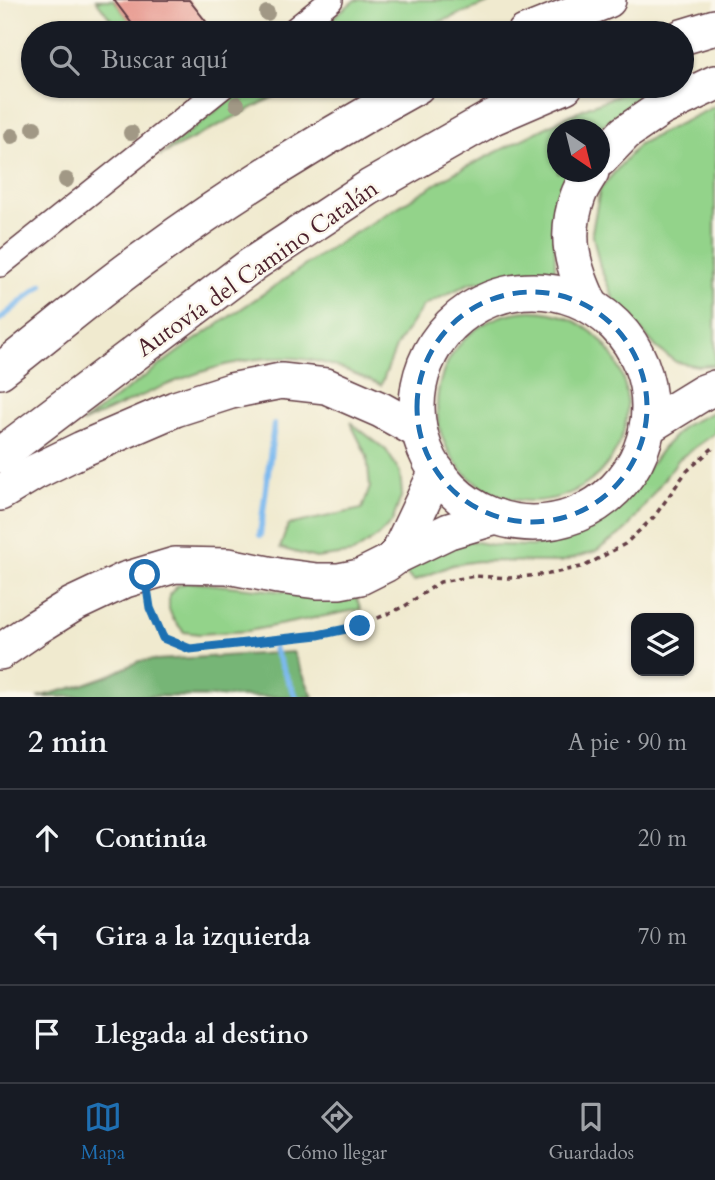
<!DOCTYPE html>
<html lang="es">
<head>
<meta charset="utf-8">
<style>
	:root { --surface:#171b24; --page:#242831; --text:#f1f3f6; --muted:#9ea1a6; --line:#363941; --accent:#1f6fb2 }
	body { margin:0; font-family:Cardo,serif; background:var(--page); color:var(--text) }
	.controls { position:absolute; right:21px; bottom:21px; display:grid; overflow:hidden; border-radius:14px; box-shadow:0 2px 5px #0004 }
	.controls button { width:63px; height:63px; display:grid; place-items:center; padding:0; border:0; border-bottom:2px solid var(--line); background:var(--surface); color:var(--text); font:35px sans-serif }
	.compass { position:absolute; left:547px; top:119px; width:63px; height:63px; border-radius:50%; background:var(--surface); box-shadow:0 2px 5px #0004; rotate:145deg }
	.stop { position:absolute; width:21px; height:21px; margin:-16px; border:5px solid #1f6fb2; border-radius:50%; background:#fff }
	.stop.end { background:#1f6fb2; border-color:#fff; box-shadow:0 2px 7px #0008 }
	.list { margin:0; padding:0; list-style:none }
	h2 { display:flex; justify-content:space-between; align-items:center; height:91px; margin:0; padding:0 28px; font-size:30px }
	h2 small { font-size:23px; font-weight:400; color:var(--muted) }
	.list li { display:grid; grid-template-columns:46px 1fr auto; gap:21px; align-items:center; box-sizing:border-box; height:98px; padding:0 28px; border-top:2px solid var(--line) }
	.list b { display:block; font-size:26px; white-space:nowrap }
	.list em { font-size:23px; font-style:normal; color:var(--muted) }
	.icon { flex:none; width:38px; height:38px; fill:none; stroke:currentColor; stroke-width:2; stroke-linecap:round; stroke-linejoin:round }
	.map { position:relative; flex:none; width:715px; height:697px; overflow:hidden }
	.search { position:absolute; background:var(--surface); box-shadow:0 2px 5px #0004; left:21px; right:21px; top:21px; height:77px; display:flex; align-items:center; gap:18px; box-sizing:border-box; padding:0 24px; border-radius:38px; color:var(--muted); font-size:26px }
	.sheet { height:385px; background:var(--surface) }
	nav { display:flex; justify-content:space-around; align-items:center; box-sizing:border-box; height:98px; border-top:2px solid var(--line); background:var(--surface); font-size:19px; color:var(--muted) }
	nav a { display:grid; justify-items:center; gap:4px }
	nav .on { color:var(--accent) }
	.map>svg:first-child { display:block }
	.green { fill:#93d38a; stroke:#6e795a; stroke-width:2 }
	.forest { fill:#76b576; stroke:#606a50; stroke-width:2 }
	.lines { fill:none; stroke-linecap:round; stroke-linejoin:round }
	.stream { stroke:#7cb9ef; stroke-width:6 }
	.building { fill:#e58e84 }
	.minor-casing { stroke:#633d44; stroke-width:26 }
	.highway-casing { stroke:#633d44; stroke-width:38 }
	.path { stroke:#633d44; stroke-width:3.5; stroke-dasharray:5 5; stroke-linecap:butt }
	.minor { stroke:#fff; stroke-width:23 }
	.highway { stroke:#fff; stroke-width:35 }
	.tree { fill:#a19885 }
	.route { stroke:#1f6fb2; stroke-width:9 }
	.marked { fill:none; stroke:#1f6fb2; stroke-width:5; stroke-dasharray:14 9; stroke-linejoin:round }
	.labels { text-anchor:middle; stroke-width:5; stroke-linejoin:round; paint-order:stroke }
	.street-label { font-size:24px; fill:#4a1f2b; stroke:#fbf7ec }
</style>
</head>
<body>
<div class="map">
<svg width="715" height="697" viewBox="0 0 715 697">
	<rect width="100%" height="100%" fill="#fbf7ec"/>
	<filter id="ink" filterUnits="userSpaceOnUse"><feTurbulence type="fractalNoise" baseFrequency=".0143" numOctaves="2"/><feDisplacementMap in="SourceGraphic" scale="14" xChannelSelector="R" yChannelSelector="G"/><feConvolveMatrix kernelMatrix="1 2 1 2 8 2 1 2 1" color-interpolation-filters="sRGB"/></filter>
	<filter id="wash" filterUnits="userSpaceOnUse"><feTurbulence type="fractalNoise" baseFrequency=".00686" numOctaves="4" result="noise"/><feDisplacementMap in="SourceGraphic" scale="28" xChannelSelector="R" yChannelSelector="G"/><feGaussianBlur stdDeviation="1.57" result="paint"/><feColorMatrix in="noise" values="0 0 0 0 0 0 0 0 0 0 0 0 0 0 0 0 0 1.4 0 .05"/><feComposite in="paint" operator="in"/></filter>
	<g filter="url(#wash)">
		<rect width="100%" height="100%" fill="#f0eacf"/>
		<!-- green -->
		<g class="green">
			<polygon points="96,0 114,0 139,33 121,33"/>
			<polygon points="355,0 496,0 411,33 313,33"/>
			<polygon points="247,86 295,86 159,156"/>
			<path d="M642,86H668L642,97L597,129L558,130V172H567L555,212V276H519L470,283L423,306L397,345L381,385C359,376 335,364 310,360C231,347 152,392 82,423L179,351L332,247L454,173L585,108Z"/>
			<polygon points="715,106 715,365 698,366 676,362 657,348 614,300 600,267 592,232 600,189 639,144"/>
			<circle cx="532" cy="406" r="95"/>
			<polygon points="715,411 715,433 679,459 626,530 596,551 561,562 478,561 452,565 414,581 405,573 439,548 466,540 492,545 534,546 569,539 597,526 622,505 662,449 685,425"/>
			<polygon points="350,422 386,450 400,472 402,494 392,522 377,537 353,553 316,558 280,548 288,525 362,509 370,487 367,456"/>
			<polygon points="188,582 288,592 319,598 356,597 361,609 248,631 199,634 184,632 173,619 169,609 169,595 177,586"/>
		</g>
		<!-- forest -->
		<polygon class="forest" points="293,652 313,697 122,696 38,697 79,686 110,675 139,661"/>
		<g class="lines">
			<!-- stream -->
			<g class="stream">
				<polyline points="0,319 42,285"/>
				<polyline points="260,535 274,425"/>
				<polyline points="274,649 296,697"/>
			</g>
		</g>
		<g id="blocks">
			<!-- building -->
			<polygon class="building" points="114,0 189,0 215,33 139,33"/>
		</g>
	</g>
	<g filter="url(#ink)">
		<use href="#blocks" fill-opacity="0" stroke="#633d44" stroke-width="2"/>
		<g class="lines">
			<!-- minor casing -->
			<g class="minor-casing">
				<g id="minor">
					<polyline points="290,33 331,0"/>
					<polyline points="0,265 224,86"/>
				</g>
			</g>
			<!-- highway casing -->
			<g class="highway-casing">
				<g id="highway">
					<polyline points="525,33 608,0"/>
					<polyline points="682,37 715,27"/>
					<polyline points="600,159 625,133 660,109 715,83"/>
					<path d="M591,172C587,179 581,187 578,196C563,237 573,269 591,306"/>
					<circle cx="533" cy="407" r="116"/>
					<path d="M0,371C49,333 96,292 147,256C233,193 324,137 417,86"/>
					<polyline points="647,427 704,392 715,388"/>
					<polyline points="0,455 253,264 370,187 493,117 565,86"/>
					<polyline points="0,493 35,472 82,449 175,409 231,391 281,381 326,386 381,410 419,431"/>
					<polyline points="397,556 437,471"/>
					<polyline points="0,652 35,628 72,605 125,580 175,565 228,566 278,576 317,581 339,581 360,577 386,564 397,556 449,531 496,517"/>
				</g>
			</g>
			<!-- path -->
			<polyline class="path" points="149,601 150,608 163,638 189,649 318,635 360,626 405,606 440,582 475,576 509,578 549,574 585,566 625,544 654,517 686,472 715,446"/>
			<!-- minor -->
			<use href="#minor" class="minor"/>
			<!-- highway -->
			<use href="#highway" class="highway"/>
		</g>
		<!-- trees -->
		<g class="tree">
			<circle cx="267" cy="13" r="8"/>
			<circle cx="237" cy="104" r="8"/>
			<circle cx="34" cy="128" r="8"/>
			<circle cx="131" cy="133" r="8"/>
			<circle cx="12" cy="136" r="8"/>
			<circle cx="66" cy="180" r="8"/>
		</g>
	</g>
	<g class="lines" filter="url(#ink)">
		<!-- route -->
		<polyline class="route" points="145,575 150,608 163,638 190,649 318,635 360,626"/>
	</g>
	<!-- marked area -->
	<path class="marked" d="M417 407a115 115 0 1 1 230 0a115 115 0 1 1-230 0Z"/>
	<g class="labels">
		<!-- street labels -->
		<g class="street-label">
			<text transform="translate(257 268) rotate(-35)" y="8">Autovía del Camino Catalán</text>
		</g>
	</g>
</svg>
<div class="controls">
<button><svg class="icon" aria-label="layers" viewBox="0 0 24 24"><path d="M12 4l9 5-9 5-9-5zM3 14l9 5 9-5"/></svg></button>
</div>
<svg class="compass" viewBox="-18 -18 36 36"><path d="M0-13l5 13h-10z" fill="#e53935"/><path d="M0 13l5-13h-10z" fill="#9ea1a6"/></svg>
<div class="stop" style="left:145px;top:575px"></div>
<div class="stop end" style="left:360px;top:626px"></div>
<div class="search"><svg class="icon" aria-label="search" viewBox="0 0 24 24"><circle cx="10" cy="10" r="6"/><path d="M15 15l6 6"/></svg>Buscar aquí</div>
</div>
<section class="sheet">
<h2>2 min<small>A pie · 90 m</small></h2>
<ul class="list">
<li><svg class="icon" aria-label="ahead" viewBox="0 0 24 24"><path d="M12 20V5M6 11l6-6 6 6"/></svg><div><b>Continúa</b></div><em>20 m</em></li>
<li><svg class="icon" aria-label="left" viewBox="0 0 24 24"><path d="M17 20v-9H6M10 6l-5 5 5 5"/></svg><div><b>Gira a la izquierda</b></div><em>70 m</em></li>
<li><svg class="icon" aria-label="arrive" viewBox="0 0 24 24"><path d="M6 21V4h12l-3 4 3 4H6"/></svg><div><b>Llegada al destino</b></div></li>
</ul>
</section>
<nav>
<a class="on"><svg class="icon" aria-label="map" viewBox="0 0 24 24"><path d="M3 6l6-2 6 2 6-2v14l-6 2-6-2-6 2zM9 4v14M15 6v14"/></svg>Mapa</a>
<a><svg class="icon" aria-label="directions" viewBox="0 0 24 24"><path d="M12 3l9 9-9 9-9-9zM9 14v-3h6M13 9l2 2-2 2"/></svg>Cómo llegar</a>
<a><svg class="icon" aria-label="saved" viewBox="0 0 24 24"><path d="M7 4h10v16l-5-4-5 4z"/></svg>Guardados</a>
</nav>
</body>
</html>
